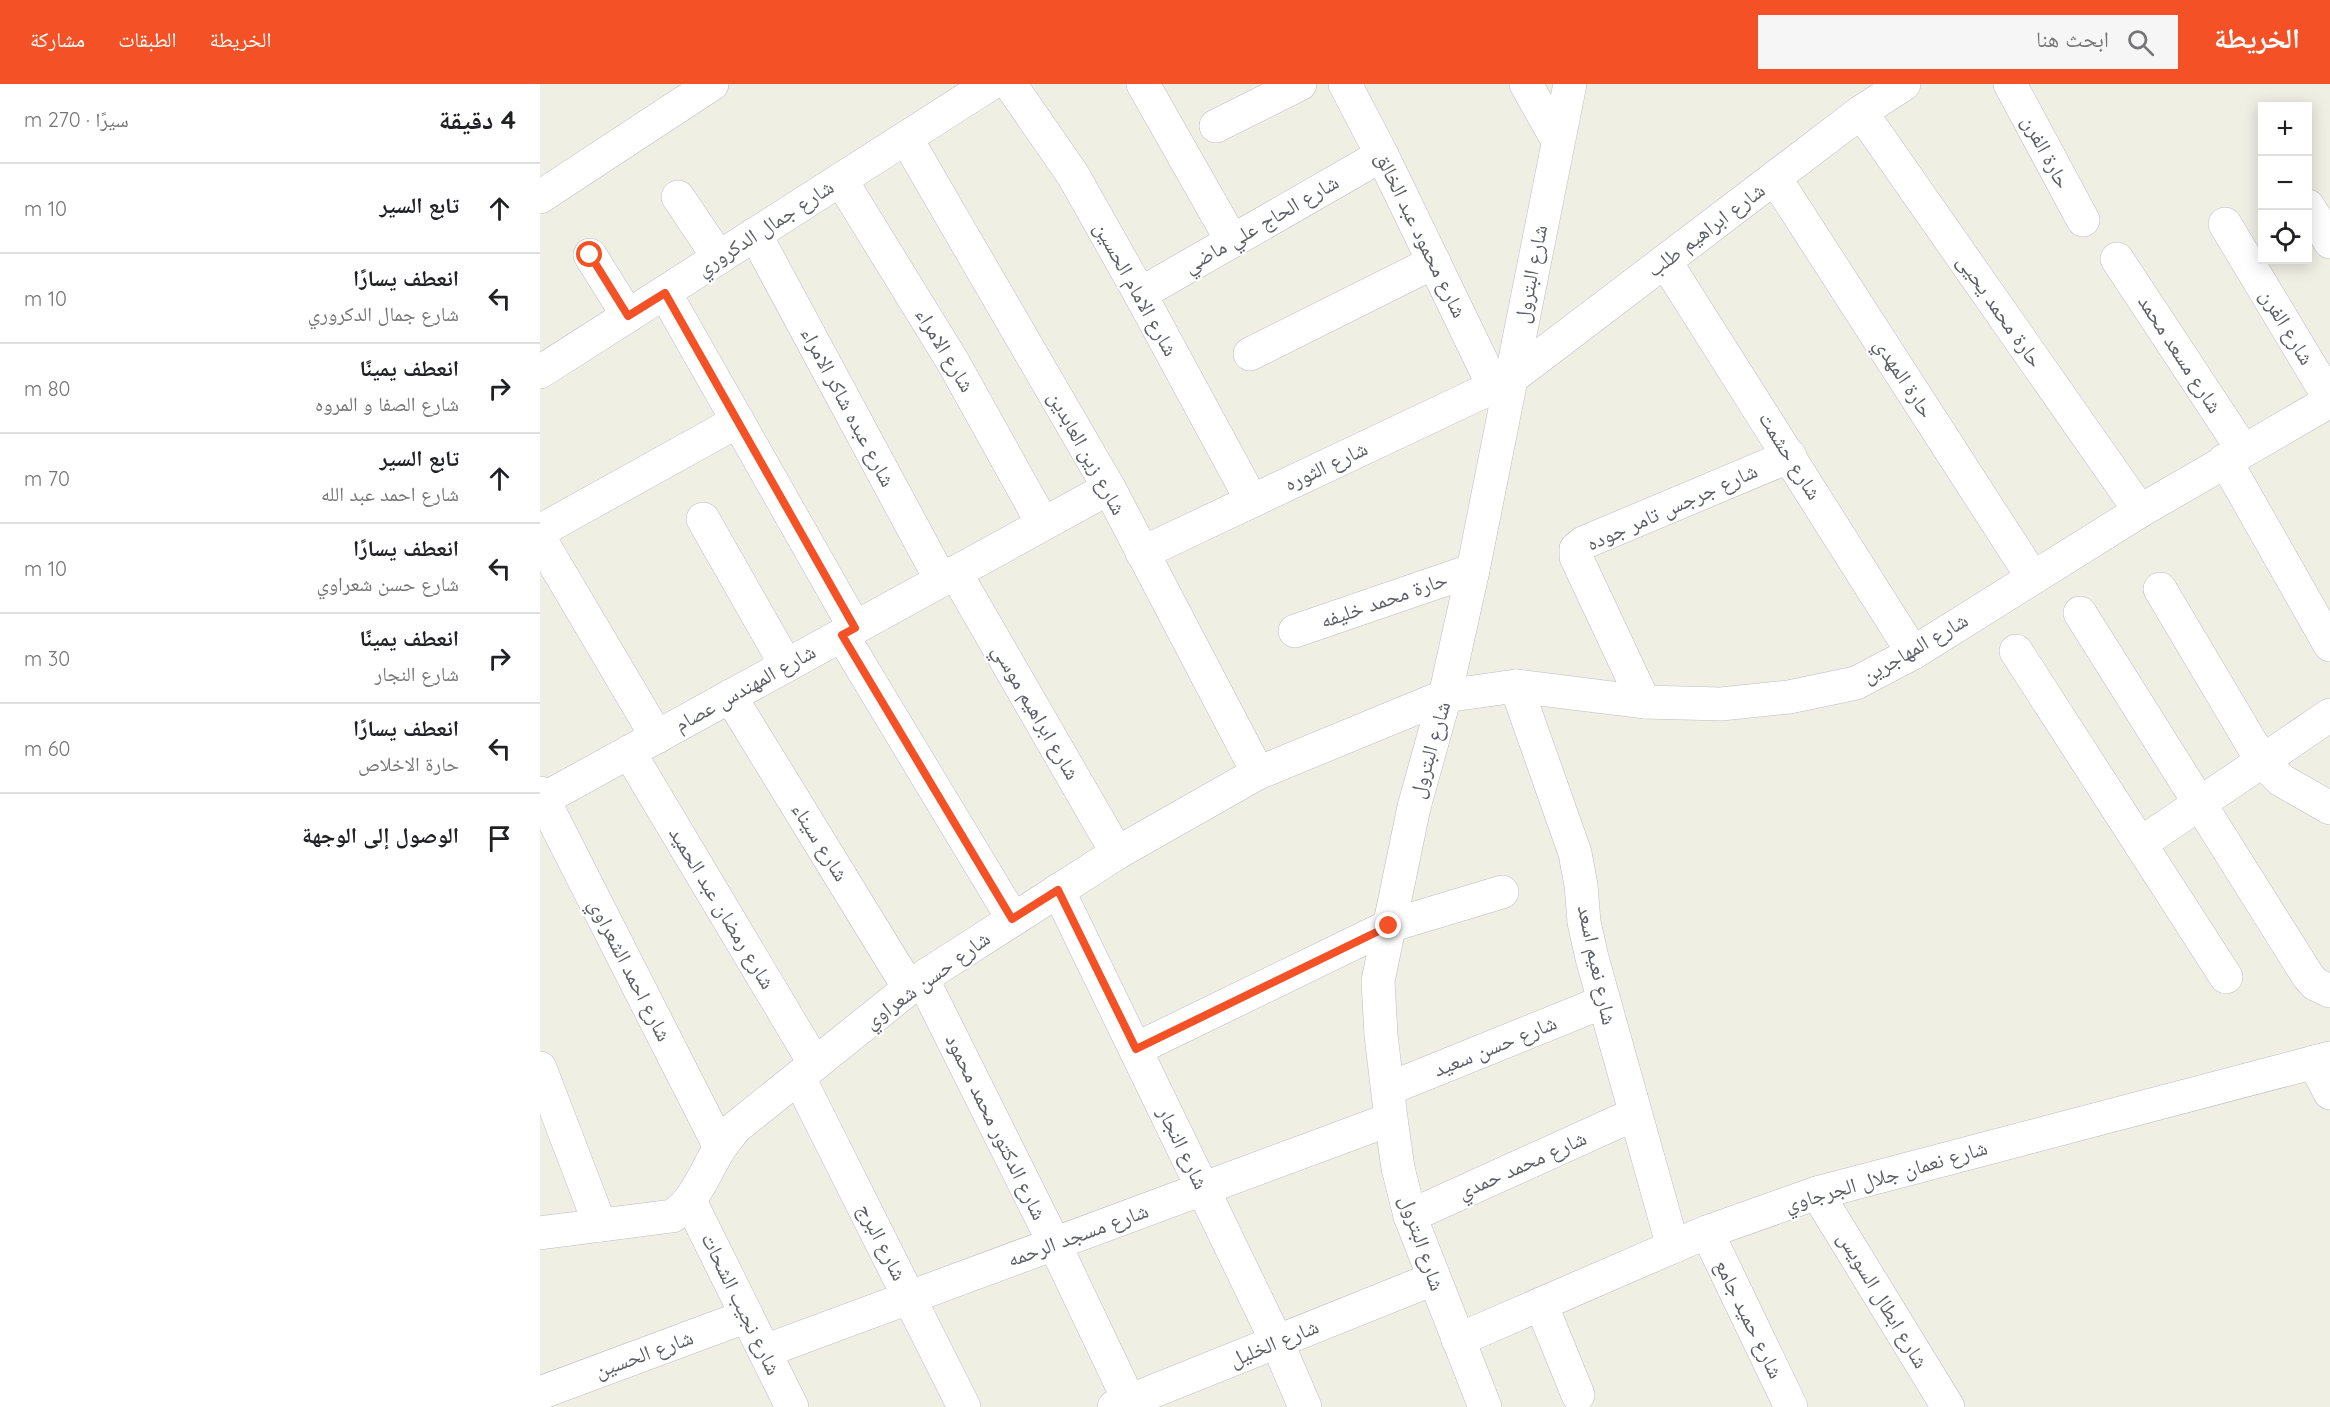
<!DOCTYPE html>
<html lang="ar">
<head>
<meta charset="utf-8">
<style>
	:root { --surface:#fff; --page:#f6f6f6; --text:#202124; --muted:#757577; --line:#e0e0e0; --accent:#f45226 }
	body { margin:0; font-family:Quicksand,"Noto Naskh Arabic",sans-serif; background:var(--page); color:var(--text); direction:rtl }
	.controls { position:absolute; right:18px; top:18px; display:grid; overflow:hidden; border-radius:0px; box-shadow:0 3px 15px #0003 }
	.controls button { width:54px; height:54px; display:grid; place-items:center; padding:0; border:0; border-bottom:2px solid var(--line); background:var(--surface); color:var(--text); font:30px sans-serif }
	.stop { position:absolute; width:18px; height:18px; margin:-14px; border:4px solid #f45226; border-radius:50%; background:#fff }
	.stop.end { background:#f45226; border-color:#fff; box-shadow:0 2px 6px #0008 }
	.list { margin:0; padding:0; list-style:none }
	h2 { display:flex; justify-content:space-between; align-items:center; height:78px; margin:0; padding:0 24px; font-size:26px }
	h2 small { font-size:20px; font-weight:400; color:var(--muted) }
	.list li { display:grid; grid-template-columns:39px 1fr auto; gap:18px; align-items:center; box-sizing:border-box; height:90px; padding:0 24px; border-top:2px solid var(--line) }
	.list b { display:block; font-size:22px; white-space:nowrap }
	.list p { margin:0; font-size:20px; white-space:nowrap; color:var(--muted) }
	.list em { font-size:20px; font-style:normal; color:var(--muted) }
	.icon { flex:none; width:33px; height:33px; fill:none; stroke:currentColor; stroke-width:2; stroke-linecap:round; stroke-linejoin:round }
	.map { position:relative; flex:none; width:1790px; height:1323px; overflow:hidden; direction:ltr }
	header { display:flex; align-items:center; gap:36px; box-sizing:border-box; height:84px; padding:0 30px; background:var(--accent); color:#fff }
	header strong { font-size:28px }
	nav { display:flex; gap:33px; margin-inline-start:auto; font-size:21px }
	.search { width:420px; height:54px; background:var(--page); display:flex; align-items:center; gap:15px; box-sizing:border-box; padding:0 21px; border-radius:0px; color:var(--muted); font-size:22px }
	main { display:flex }
	aside { flex:1; background:var(--surface) }
	.map>svg:first-child { display:block }
	.lines { fill:none; stroke-linecap:round; stroke-linejoin:round }
	.minor-casing { stroke:#bcbdc4; stroke-width:34 }
	.minor { stroke:#fff; stroke-width:33 }
	.route { stroke:#f45226; stroke-width:8 }
	.labels { text-anchor:middle; stroke-width:4.5; stroke-linejoin:round; paint-order:stroke }
	.street-label { font-size:21px; fill:#5c5f66; stroke:#fff }
</style>
</head>
<body>
<header>
<strong>الخريطة</strong>
<div class="search"><svg class="icon" aria-label="search" viewBox="0 0 24 24"><circle cx="10" cy="10" r="6"/><path d="M15 15l6 6"/></svg>ابحث هنا</div>
<nav><a>الخريطة</a><a>الطبقات</a><a>مشاركة</a></nav>
</header>
<main>
<div class="map">
<svg width="1790" height="1323" viewBox="0 0 1790 1323">
	<rect width="100%" height="100%" fill="#f0efe4"/>
	<g class="lines">
		<!-- minor casing -->
		<g class="minor-casing">
			<g id="minor">
				<polyline points="470,0 533,91 600,210 712,417"/>
				<polyline points="603,0 692,157"/>
				<polyline points="805,0 842,71 954,303"/>
				<polyline points="986,0 1018,57"/>
				<polyline points="1470,0 1543,136"/>
				<polyline points="1321,28 1600,427"/>
				<polyline points="676,42 760,0"/>
				<polyline points="366,54 569,404 718,689"/>
				<polyline points="1235,94 1493,494"/>
				<polyline points="301,96 413,278 503,440"/>
				<polyline points="0,113 172,0"/>
				<polyline points="138,113 179,174"/>
				<polyline points="1768,122 1790,158"/>
				<polyline points="1685,140 1790,315"/>
				<polyline points="215,150 401,496"/>
				<polyline points="50,171 88,232"/>
				<polyline points="1577,175 1703,366"/>
				<polyline points="1125,177 1373,569"/>
				<polyline points="125,209 315,544"/>
				<polyline points="600,210 842,71"/>
				<polyline points="710,270 894,178"/>
				<polyline points="0,288 450,0"/>
				<polyline points="1685,376 1790,561"/>
				<polyline points="163,435 246,581"/>
				<polyline points="0,447 198,337"/>
				<polyline points="0,455 117,653"/>
				<polyline points="602,469 970,295 1321,28 1364,0"/>
				<polyline points="415,488 577,769"/>
				<polyline points="1620,505 1722,677 1741,696 1790,724"/>
				<polyline points="1540,529 1768,892 1775,900 1790,907"/>
				<polyline points="755,547 933,486"/>
				<polyline points="302,551 473,835"/>
				<polyline points="1476,567 1686,893"/>
				<polyline points="976,602 1035,769 1041,801 1044,838 1052,874 1133,1163"/>
				<polyline points="190,612 369,904"/>
				<polyline points="1104,618 1036,473 1036,465 1043,459 1250,372"/>
				<polyline points="89,668 275,980"/>
				<polyline points="0,709 180,1063"/>
				<polyline points="0,717 569,404"/>
				<polyline points="1600,760 1790,631"/>
				<polyline points="518,806 737,1258 765,1323"/>
				<polyline points="382,894 514,1159 592,1323"/>
				<polyline points="596,965 849,842 962,808"/>
				<polyline points="1774,978 1790,1009"/>
				<polyline points="0,984 60,1141"/>
				<polyline points="259,994 424,1323"/>
				<polyline points="848,1005 1063,918"/>
				<polyline points="1277,1109 1408,1323"/>
				<polyline points="150,1117 252,1323"/>
				<polyline points="870,1132 1095,1030"/>
				<polyline points="1167,1148 1251,1323"/>
				<path d="M0,1149L132,1132C154,1119 165,1089 178,1067C183,1059 190,1051 195,1044L382,894L577,769L718,689L905,612L976,602L1104,618L1181,620L1249,613L1316,599L1373,569L1600,427L1790,317"/>
				<polyline points="1001,1220 1038,1311"/>
				<polyline points="918,1256 1167,1148 1277,1109 1790,974"/>
				<polyline points="225,1267 851,1035"/>
				<polyline points="0,1309 207,1232"/>
				<polyline points="574,1323 893,1195"/>
				<polyline points="945,1323 870,1132 858,1084 851,1035 841,951 838,897 874,723 905,612 933,486 1030,0"/>
			</g>
		</g>
		<!-- minor -->
		<use href="#minor" class="minor"/>
	</g>
	<g class="lines">
		<!-- route -->
		<polyline class="route" points="50,171 88,232 125,209 315,544 302,551 472,835 518,806 596,965 849,842"/>
	</g>
	<g class="labels">
		<!-- street labels -->
		<g class="street-label">
			<text transform="translate(1506 68) rotate(62)" y="7">حارة الفرن</text>
			<text transform="translate(721 140) rotate(-30)" y="7">شارع الحاج علي ماضي</text>
			<text transform="translate(225 144) rotate(-33)" y="7">شارع جمال الدكروري</text>
			<text transform="translate(1166 146) rotate(-37)" y="7">شارع ابراهيم طلب</text>
			<text transform="translate(881 151) rotate(64)" y="7">شارع محمود عبد الخالق</text>
			<text transform="translate(991 190) rotate(-79)" y="7">شارع البترول</text>
			<text transform="translate(596 205) rotate(61)" y="7">شارع الامام الحسين</text>
			<text transform="translate(1460 227) rotate(55)" y="7">حارة محمد يحيى</text>
			<text transform="translate(1747 243) rotate(59)" y="7">شارع الفرن</text>
			<text transform="translate(405 266) rotate(59)" y="7">شارع الامراء</text>
			<text transform="translate(1640 270) rotate(57)" y="7">شارع مسعد محمد</text>
			<text transform="translate(1364 294) rotate(57)" y="7">حارة المهدي</text>
			<text transform="translate(308 323) rotate(62)" y="7">شارع عبده شاكر الامراء</text>
			<text transform="translate(547 369) rotate(61)" y="7">شارع زين العابدين</text>
			<text transform="translate(1250 372) rotate(58)" y="7">شارع حشمت</text>
			<text transform="translate(786 382) rotate(-25)" y="7">شارع الثوره</text>
			<text transform="translate(1132 423) rotate(-24)" y="7">شارع جرجس تامر جوده</text>
			<text transform="translate(844 516) rotate(-19)" y="7">حارة محمد خليفه</text>
			<text transform="translate(1375 564) rotate(-30)" y="7">شارع المهاجرين</text>
			<text transform="translate(205 604) rotate(-29)" y="7">شارع المهندس عصام</text>
			<text transform="translate(496 628) rotate(60)" y="7">شارع ابراهيم موسي</text>
			<text transform="translate(890 666) rotate(-74)" y="7">شارع البترول</text>
			<text transform="translate(280 758) rotate(58)" y="7">شارع سيناء</text>
			<text transform="translate(182 824) rotate(59)" y="7">شارع رمضان عبد الحميد</text>
			<text transform="translate(1057 881) rotate(78)" y="7">شارع نعيم اسعد</text>
			<text transform="translate(90 886) rotate(63)" y="7">شارع احمد الشعراوي</text>
			<text transform="translate(387 896) rotate(-36)" y="7">شارع حسن شعراوي</text>
			<text transform="translate(955 962) rotate(-22)" y="7">شارع حسن سعيد</text>
			<text transform="translate(456 1043) rotate(64)" y="7">شارع الدكتور محمد محمود</text>
			<text transform="translate(643 1064) rotate(64)" y="7">شارع النجار</text>
			<text transform="translate(982 1081) rotate(-24)" y="7">شارع محمد حمدي</text>
			<text transform="translate(1346 1092) rotate(-16)" y="7">شارع نعمان جلال الجرجاوي</text>
			<text transform="translate(538 1151) rotate(-20)" y="7">شارع مسجد الرحمه</text>
			<text transform="translate(342 1158) rotate(63)" y="7">شارع البرج</text>
			<text transform="translate(882 1159) rotate(71)" y="7">شارع البترول</text>
			<text transform="translate(1343 1216) rotate(59)" y="7">شارع ابطال السويس</text>
			<text transform="translate(201 1220) rotate(64)" y="7">شارع نجيب الشحات</text>
			<text transform="translate(1209 1235) rotate(64)" y="7">شارع حميد جامع</text>
			<text transform="translate(734 1259) rotate(-22)" y="7">شارع الخليل</text>
			<text transform="translate(104 1270) rotate(-20)" y="7">شارع الحسين</text>
		</g>
	</g>
</svg>
<div class="controls">
<button>+</button>
<button>−</button>
<button><svg class="icon" aria-label="locate" viewBox="0 0 24 24"><circle cx="12" cy="12" r="6"/><path d="M12 2v4M12 18v4M2 12h4M18 12h4"/></svg></button>
</div>
<div class="stop" style="left:50px;top:171px"></div>
<div class="stop end" style="left:849px;top:842px"></div>
</div>
<aside>
<h2>4 دقيقة<small>سيرًا · 270 m</small></h2>
<ul class="list">
<li><svg class="icon" aria-label="ahead" viewBox="0 0 24 24"><path d="M12 20V5M6 11l6-6 6 6"/></svg><div><b>تابع السير</b></div><em>10 m</em></li>
<li><svg class="icon" aria-label="left" viewBox="0 0 24 24"><path d="M17 20v-9H6M10 6l-5 5 5 5"/></svg><div><b>انعطف يسارًا</b><p>شارع جمال الدكروري</p></div><em>10 m</em></li>
<li><svg class="icon" aria-label="right" viewBox="0 0 24 24"><path d="M7 20v-9h11M14 6l5 5-5 5"/></svg><div><b>انعطف يمينًا</b><p>شارع الصفا و المروه</p></div><em>80 m</em></li>
<li><svg class="icon" aria-label="ahead" viewBox="0 0 24 24"><path d="M12 20V5M6 11l6-6 6 6"/></svg><div><b>تابع السير</b><p>شارع احمد عبد الله</p></div><em>70 m</em></li>
<li><svg class="icon" aria-label="left" viewBox="0 0 24 24"><path d="M17 20v-9H6M10 6l-5 5 5 5"/></svg><div><b>انعطف يسارًا</b><p>شارع حسن شعراوي</p></div><em>10 m</em></li>
<li><svg class="icon" aria-label="right" viewBox="0 0 24 24"><path d="M7 20v-9h11M14 6l5 5-5 5"/></svg><div><b>انعطف يمينًا</b><p>شارع النجار</p></div><em>30 m</em></li>
<li><svg class="icon" aria-label="left" viewBox="0 0 24 24"><path d="M17 20v-9H6M10 6l-5 5 5 5"/></svg><div><b>انعطف يسارًا</b><p>حارة الاخلاص</p></div><em>60 m</em></li>
<li><svg class="icon" aria-label="arrive" viewBox="0 0 24 24"><path d="M6 21V4h12l-3 4 3 4H6"/></svg><div><b>الوصول إلى الوجهة</b></div></li>
</ul>
</aside>
</main>
</body>
</html>
